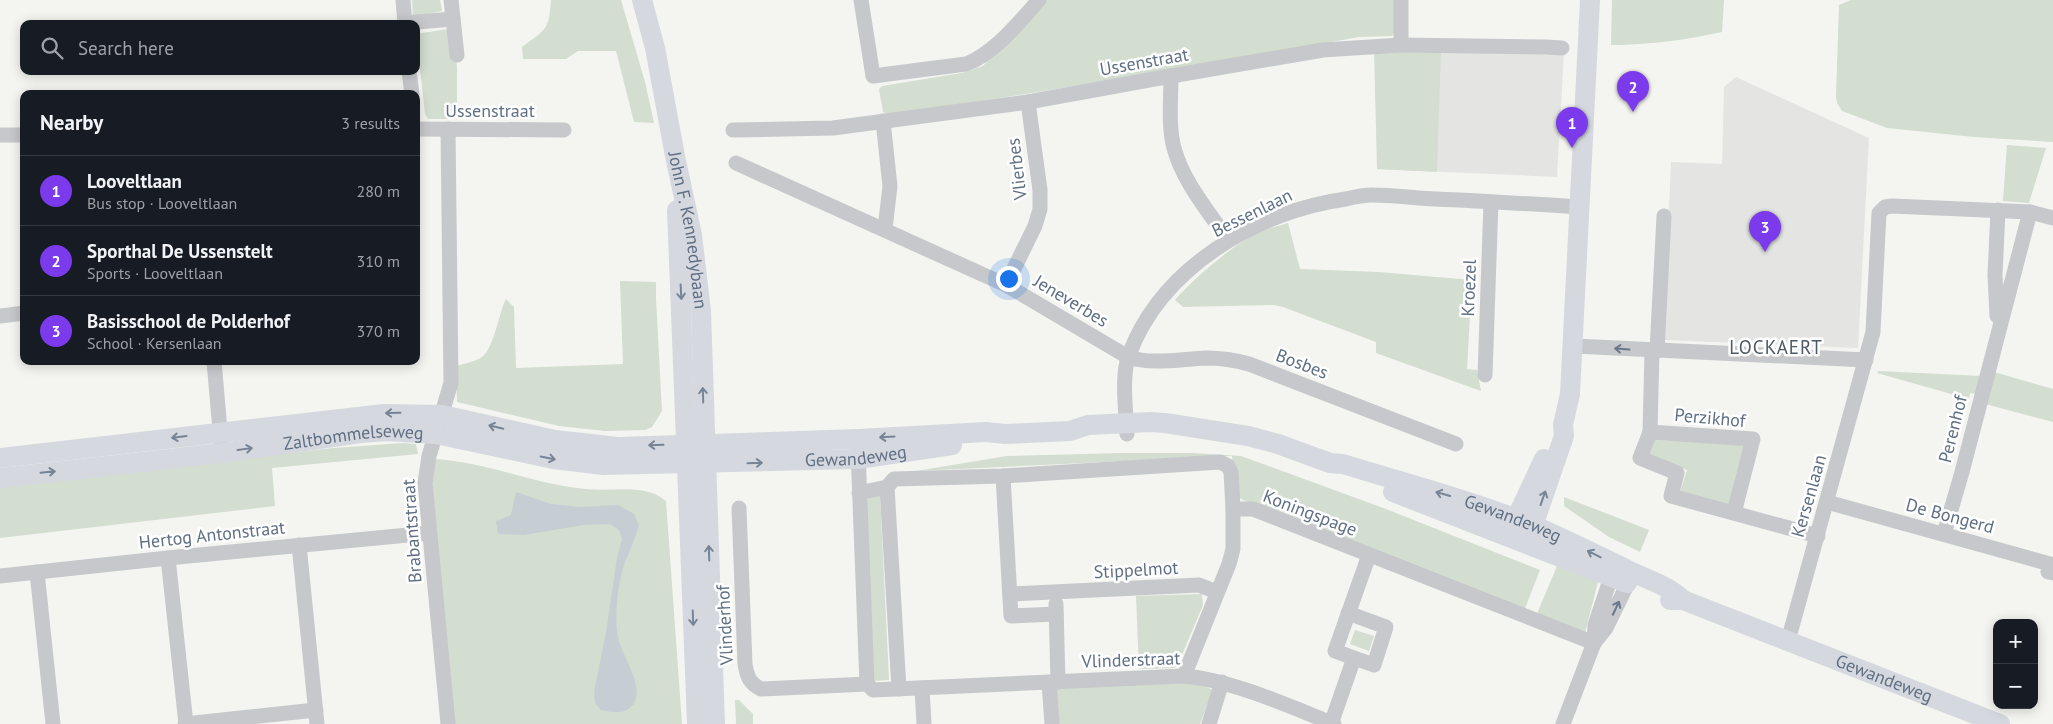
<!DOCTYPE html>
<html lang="en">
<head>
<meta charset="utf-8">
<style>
	:root { --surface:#171b24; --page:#242831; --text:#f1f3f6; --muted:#9ea1a6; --line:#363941; --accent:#7c3aed }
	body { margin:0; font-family:"PT Sans",sans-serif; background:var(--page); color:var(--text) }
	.controls { position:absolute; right:15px; bottom:15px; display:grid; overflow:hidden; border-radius:10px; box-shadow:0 2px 12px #0003 }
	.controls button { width:45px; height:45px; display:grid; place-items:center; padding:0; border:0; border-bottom:1px solid var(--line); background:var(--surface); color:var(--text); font:25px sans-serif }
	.you { position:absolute; left:1008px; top:278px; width:18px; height:18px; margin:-12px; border:4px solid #fff; border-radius:50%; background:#1a73e8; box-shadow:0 0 0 8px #1a73e833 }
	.badge { display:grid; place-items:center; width:32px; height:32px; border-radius:50%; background:var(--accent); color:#fff; font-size:16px; font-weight:700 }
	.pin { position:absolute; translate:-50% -41px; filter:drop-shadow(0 1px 2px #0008) }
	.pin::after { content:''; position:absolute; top:26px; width:18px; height:15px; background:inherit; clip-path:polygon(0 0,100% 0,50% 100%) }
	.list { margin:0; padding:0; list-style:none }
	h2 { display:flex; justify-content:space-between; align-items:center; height:65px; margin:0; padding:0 20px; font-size:21px }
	h2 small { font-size:16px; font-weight:400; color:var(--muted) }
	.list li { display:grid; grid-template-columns:32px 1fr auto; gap:15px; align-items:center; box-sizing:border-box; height:70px; padding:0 20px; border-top:1px solid var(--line) }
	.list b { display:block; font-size:19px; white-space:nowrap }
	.list p { margin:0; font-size:16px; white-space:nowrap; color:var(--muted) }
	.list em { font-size:16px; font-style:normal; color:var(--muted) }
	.icon { flex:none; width:28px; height:28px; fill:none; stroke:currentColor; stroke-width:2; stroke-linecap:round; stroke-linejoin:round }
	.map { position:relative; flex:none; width:2053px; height:724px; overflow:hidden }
	.search { position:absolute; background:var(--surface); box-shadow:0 2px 12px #0003; left:20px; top:20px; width:400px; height:55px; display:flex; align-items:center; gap:12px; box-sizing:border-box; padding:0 18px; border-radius:10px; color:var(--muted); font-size:19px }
	.panel { position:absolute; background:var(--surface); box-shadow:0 2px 12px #0003; left:20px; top:90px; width:400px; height:275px; border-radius:10px }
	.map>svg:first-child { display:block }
	.built { fill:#e4e5e3 }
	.green { fill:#d3ddd0 }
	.water { fill:#c6ced4 }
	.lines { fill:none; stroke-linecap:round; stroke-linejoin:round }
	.street { stroke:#c6c8cc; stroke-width:15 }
	.secondary { stroke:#d5d9df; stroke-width:20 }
	.oneway { stroke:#778496 }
	.oneway2 { stroke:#6a788b }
	.labels { text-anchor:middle; stroke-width:5; stroke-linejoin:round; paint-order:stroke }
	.street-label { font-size:18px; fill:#606f84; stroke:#fff }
	.neighbourhood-label { font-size:19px; letter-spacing:1px; fill:#4f5a68; stroke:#fff }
</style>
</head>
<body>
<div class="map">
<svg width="2053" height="724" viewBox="0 0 2053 724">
	<rect width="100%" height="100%" fill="#f4f5f0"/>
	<!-- built -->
	<g class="built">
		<polygon points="1409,49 1564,53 1557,177 1377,169"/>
		<polygon points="1736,77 1869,138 1858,348 1663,340 1671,162 1722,164 1724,87"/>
	</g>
	<!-- green -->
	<g class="green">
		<polygon points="412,0 440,0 442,11 413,17"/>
		<path d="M551,0H621L645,82L654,123L634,122L616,51H578L566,59H523L522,47C545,30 549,31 551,0Z"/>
		<path d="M1045,0H1394V33L1392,36L1359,37C1203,65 1045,93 888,114L883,112L879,89L882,86L962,73L983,66Z"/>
		<path d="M1612,0H1724L1722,32C1685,40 1649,45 1611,45Z"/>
		<polygon points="1851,0 2053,0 2053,142 1974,137 1887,128 1842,111 1837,103 1836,96 1839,5"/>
		<polygon points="454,28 457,68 457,119 428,119 425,114 416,34"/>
		<polygon points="1374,50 1441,50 1437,172 1377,169"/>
		<polygon points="2007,145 2046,148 2029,203 2003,201"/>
		<path d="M1288,223L1300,269L1379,272L1472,280L1467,369L1477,370L1481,391L1376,353V342L1283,307L1274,305L1183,307L1175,300C1194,278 1235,243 1261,231C1269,228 1279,226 1288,223Z"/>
		<path d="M620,281L656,282V299L662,411L652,427L645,430L605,431L559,426L457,402L456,366C463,364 472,362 479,359C494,352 498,314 506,299L514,307L516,368L623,364Z"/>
		<polygon points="1878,371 1982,376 1976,394 1970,393 1969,399 1877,373"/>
		<polygon points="1994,372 2053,389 2053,422 1985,404"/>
		<polygon points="1654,440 1750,444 1732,509 1679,495 1687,470 1648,455"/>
		<polygon points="403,443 416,444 418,454 272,468 275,506 0,538 0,486 333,448"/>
		<polygon points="1122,453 1192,453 1241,456 1386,509 1540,570 1524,611 1322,533 1241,499 1235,493 1232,456 916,471 1007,456"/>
		<path d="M435,459C486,462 534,484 585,489C612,492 645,483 666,501L682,724H452L431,486Z"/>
		<polygon points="880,494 889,680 874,681 863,501"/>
		<polygon points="1564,497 1649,530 1640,552 1609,537 1564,506"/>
		<polygon points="1557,566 1598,582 1585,633 1536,616"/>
		<polygon points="1202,594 1203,605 1179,662 1175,668 1139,669 1136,596"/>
		<polygon points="1355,630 1374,636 1369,651 1350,644"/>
		<polygon points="1173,681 1200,684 1213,690 1200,724 1055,724 1053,688"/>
		<polygon points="735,700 739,700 753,714 753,724 736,724"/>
	</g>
	<!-- water -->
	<path class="water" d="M516,492L551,504L581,507L618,505L634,514L639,526C635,539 630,550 625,562C618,582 615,610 617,631C618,652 643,679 635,701C629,715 613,713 601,710L595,703L594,692L606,632L617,558L622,539L619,530L610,524L583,525L524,535L498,534L496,521L511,515Z"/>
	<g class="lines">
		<!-- street -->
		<g class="street">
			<polyline points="403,0 405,24"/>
			<polyline points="451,0 457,55"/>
			<path d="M861,0L873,76L966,64C994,54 1019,22 1039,0"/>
			<polyline points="1401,0 1401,45"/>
			<polyline points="405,23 453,19"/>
			<polyline points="409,71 412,94"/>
			<path d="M1171,76C1171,99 1168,126 1174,148C1183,182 1209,212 1228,240"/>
			<polyline points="883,121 890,186 885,229"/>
			<polyline points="416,129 564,130"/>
			<polyline points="448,129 451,383 429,456 425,483 448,724"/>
			<polyline points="733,130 833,128 1028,102 1171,76 1323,50 1401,45 1546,47 1562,48"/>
			<polyline points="0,135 24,135"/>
			<path d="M736,163L1006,285L1128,357C1152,365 1181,359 1206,358C1221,358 1235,360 1249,364L1456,444"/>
			<polyline points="1006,285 1035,226 1040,209 1040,190 1028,102"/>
			<polyline points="0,316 24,313"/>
			<polyline points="1997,316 1995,275 1998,210"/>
			<polyline points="1574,346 1866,360"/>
			<polyline points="1652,351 1650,432 1640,458 1677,473 1671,496 1818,536"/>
			<polyline points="1657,351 1664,216"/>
			<polyline points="214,361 221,442"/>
			<polyline points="1485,375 1491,202"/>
			<polyline points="1650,432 1753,439 1734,513"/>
			<path d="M1127,434C1126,411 1121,376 1129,355C1161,268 1257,211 1346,199C1354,197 1363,195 1372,195C1393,195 1415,198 1436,199C1484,201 1532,204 1580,207"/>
			<polyline points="858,450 867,684"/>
			<polyline points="1003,476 1011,616 1056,614"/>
			<polyline points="887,487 899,689"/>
			<polyline points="859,493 887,487 894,479 1003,476 1220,462 1228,466 1231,472 1233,509 1253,509 1594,643"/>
			<polyline points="1827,502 2050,564 2048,572 2053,573"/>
			<path d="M739,508L745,664C747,676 749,683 761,689L867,684L873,690L1184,676C1231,680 1289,706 1334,724"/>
			<polyline points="1944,534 1962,472 2030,212"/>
			<polyline points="299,545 317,724"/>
			<polyline points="168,558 186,724"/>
			<polyline points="37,572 53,724"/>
			<polyline points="0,576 168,558 429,533"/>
			<polyline points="1010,594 1199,585 1217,592"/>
			<polyline points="1056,604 1058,682"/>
			<polyline points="1348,613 1386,627 1374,665 1354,658"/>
			<polyline points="1788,641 1873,332 1879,213 1885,207 1892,206 2030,212 2053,218"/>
			<polyline points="1184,676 1229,564 1233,549 1233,509"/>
			<polyline points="1049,683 1052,724"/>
			<polyline points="922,688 924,724"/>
			<polyline points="185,724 316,710"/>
			<polyline points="1209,724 1222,682"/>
			<polyline points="1331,724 1354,658 1335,651 1369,555"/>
			<polyline points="1563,724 1594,643 1606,628 1628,583 1626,570 1611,577 1595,625 1594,643"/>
		</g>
		<!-- secondary -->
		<g class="secondary">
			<path id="s1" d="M642,0L655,48L675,156L692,235L701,311L715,724"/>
			<polyline points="677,210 697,724"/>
			<path id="s2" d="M0,458L384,414L442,415L555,440L618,447L858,439L986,432L1005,434L1070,431L1088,425L1151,422L1165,423L1248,436L1278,444L1330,463L1343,464C1401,482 1460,497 1517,519C1554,533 1588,551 1624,568C1644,579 1667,584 1683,600"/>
			<path id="s3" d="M0,478L222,453L361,433L387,431L436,434L553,459L604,465L858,459L952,445"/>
			<polyline points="1393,492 1627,583"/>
			<polyline points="1518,531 1516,519 1544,459"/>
			<polyline points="1524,535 1533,526 1564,436 1563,425 1570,394 1590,0"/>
			<path id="s4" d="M1670,600H1683L2000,724"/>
		</g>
	</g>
	<!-- one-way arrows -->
	<defs><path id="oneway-shaft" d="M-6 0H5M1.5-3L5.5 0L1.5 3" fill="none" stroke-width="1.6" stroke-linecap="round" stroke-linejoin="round" transform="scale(1.25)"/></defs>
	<g class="oneway">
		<use href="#oneway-shaft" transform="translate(681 292) rotate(87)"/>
		<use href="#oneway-shaft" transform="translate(703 395) rotate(-92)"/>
		<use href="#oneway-shaft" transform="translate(393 413) rotate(179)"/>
		<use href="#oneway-shaft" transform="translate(496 427) rotate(-167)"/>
		<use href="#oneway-shaft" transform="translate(179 437) rotate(173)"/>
		<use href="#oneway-shaft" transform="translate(887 437) rotate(177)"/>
		<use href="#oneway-shaft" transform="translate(656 445) rotate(178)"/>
		<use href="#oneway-shaft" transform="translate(245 449) rotate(-8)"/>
		<use href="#oneway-shaft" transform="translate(548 458) rotate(11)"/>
		<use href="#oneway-shaft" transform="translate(755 463) rotate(-2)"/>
		<use href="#oneway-shaft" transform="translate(48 472) rotate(-6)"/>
		<use href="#oneway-shaft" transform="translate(1443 494) rotate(-164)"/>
		<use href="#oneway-shaft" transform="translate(1543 498) rotate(-71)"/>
		<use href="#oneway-shaft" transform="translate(709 553) rotate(-92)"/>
		<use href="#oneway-shaft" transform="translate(1594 554) rotate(-153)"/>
		<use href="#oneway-shaft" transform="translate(693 618) rotate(88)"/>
	</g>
	<g class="oneway2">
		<use href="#oneway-shaft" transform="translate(1622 349) rotate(-176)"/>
		<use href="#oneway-shaft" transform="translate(1616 608) rotate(-65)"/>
	</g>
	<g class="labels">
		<!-- street labels -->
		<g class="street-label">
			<text transform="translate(1144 62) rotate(-10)" y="6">Ussenstraat</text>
			<text x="490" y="117">Ussenstraat</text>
			<text transform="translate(1017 169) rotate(-97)" y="6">Vlierbes</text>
			<text transform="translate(1252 213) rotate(-26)" y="6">Bessenlaan</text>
			<text dy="6" stroke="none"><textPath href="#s1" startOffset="235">John F. Kennedybaan</textPath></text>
			<text transform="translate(1469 288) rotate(-88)" y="6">Kroezel</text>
			<text transform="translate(1071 301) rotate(31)" y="6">Jeneverbes</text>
			<text transform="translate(1302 364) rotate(21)" y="6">Bosbes</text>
			<text transform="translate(1710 418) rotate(5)" y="6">Perzikhof</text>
			<text transform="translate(1953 429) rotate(-76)" y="6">Perenhof</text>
			<text dy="6" stroke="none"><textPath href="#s3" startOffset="356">Zaltbommelseweg</textPath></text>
			<text dy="6" stroke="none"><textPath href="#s3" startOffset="862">Gewandeweg</textPath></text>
			<text transform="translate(1809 496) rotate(-74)" y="6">Kersenlaan</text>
			<text transform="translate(1310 513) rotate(21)" y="6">Koningspage</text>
			<text transform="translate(1950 516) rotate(15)" y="6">De Bongerd</text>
			<text dy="6" stroke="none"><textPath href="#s2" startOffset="1534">Gewandeweg</textPath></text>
			<text transform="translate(412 531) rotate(-94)" y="6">Brabantstraat</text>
			<text transform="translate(212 535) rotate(-6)" y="6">Hertog Antonstraat</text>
			<text transform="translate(1136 570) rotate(-3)" y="6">Stippelmot</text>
			<text transform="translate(725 625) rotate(-93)" y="6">Vlinderhof</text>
			<text transform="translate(1131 660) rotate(-2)" y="6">Vlinderstraat</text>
			<text dy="6" stroke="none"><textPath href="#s4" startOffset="229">Gewandeweg</textPath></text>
		</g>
		<!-- neighbourhood labels -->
		<g class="neighbourhood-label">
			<text x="1776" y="354">LOCKAERT</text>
		</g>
	</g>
</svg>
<div class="controls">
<button>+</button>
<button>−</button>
</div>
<div class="you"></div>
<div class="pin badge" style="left:1572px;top:148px">1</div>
<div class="pin badge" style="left:1633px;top:112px">2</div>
<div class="pin badge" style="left:1765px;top:252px">3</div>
<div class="search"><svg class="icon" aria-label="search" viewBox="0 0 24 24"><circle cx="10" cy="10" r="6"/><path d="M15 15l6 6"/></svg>Search here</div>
<section class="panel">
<h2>Nearby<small>3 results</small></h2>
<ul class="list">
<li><span class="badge">1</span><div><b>Looveltlaan</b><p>Bus stop · Looveltlaan</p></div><em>280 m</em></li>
<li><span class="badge">2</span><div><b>Sporthal De Ussenstelt</b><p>Sports · Looveltlaan</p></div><em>310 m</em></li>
<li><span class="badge">3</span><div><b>Basisschool de Polderhof</b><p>School · Kersenlaan</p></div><em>370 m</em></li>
</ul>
</section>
</div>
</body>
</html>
